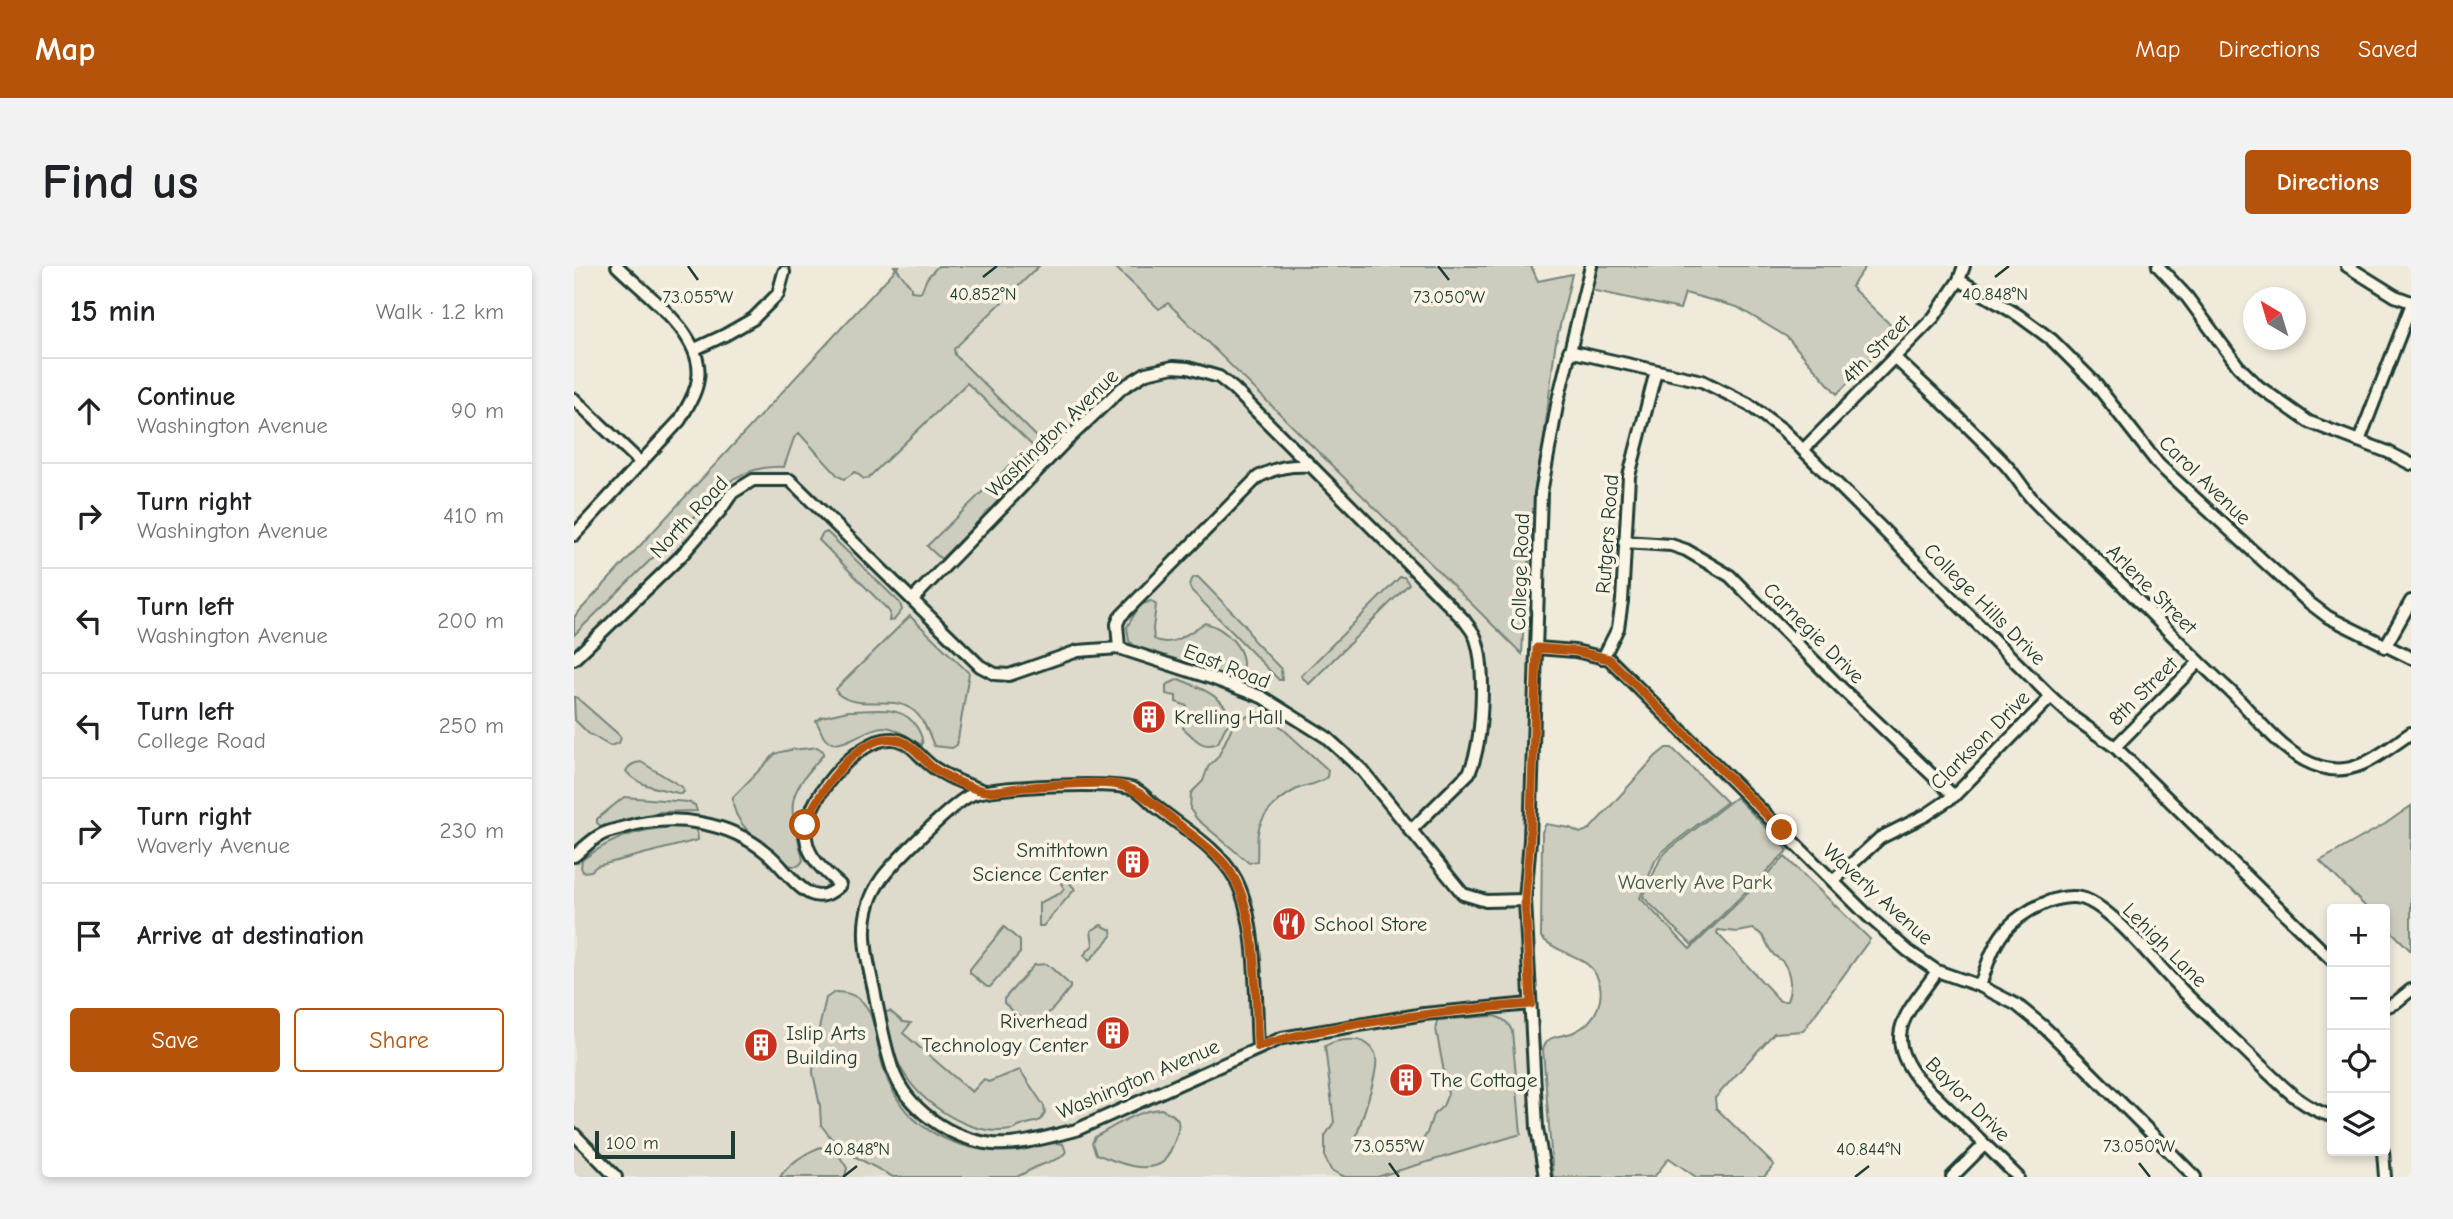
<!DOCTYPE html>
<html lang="en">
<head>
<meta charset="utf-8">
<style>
	:root { --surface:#fff; --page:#f2f2f2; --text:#202124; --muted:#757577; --line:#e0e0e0; --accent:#b45309 }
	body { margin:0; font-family:"Comic Neue",sans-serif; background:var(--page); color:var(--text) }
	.controls { position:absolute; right:21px; bottom:21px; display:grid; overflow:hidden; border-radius:7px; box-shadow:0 4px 10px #0003 }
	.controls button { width:63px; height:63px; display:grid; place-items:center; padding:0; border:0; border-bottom:2px solid var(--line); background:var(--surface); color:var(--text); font:35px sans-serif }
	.compass { position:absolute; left:1669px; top:21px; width:63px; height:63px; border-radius:50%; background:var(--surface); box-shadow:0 4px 10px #0003; rotate:322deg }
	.scale { position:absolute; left:21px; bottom:18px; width:140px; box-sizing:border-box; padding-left:7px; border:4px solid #1f3d34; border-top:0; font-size:19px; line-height:24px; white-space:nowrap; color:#1f3d34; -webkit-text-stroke:5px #fcf5e5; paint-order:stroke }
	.stop { position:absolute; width:21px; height:21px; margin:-16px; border:5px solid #b45309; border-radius:50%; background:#fff }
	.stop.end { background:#b45309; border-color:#fff; box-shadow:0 2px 7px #0008 }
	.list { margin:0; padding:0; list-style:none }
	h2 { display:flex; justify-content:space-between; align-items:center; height:91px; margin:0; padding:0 28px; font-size:30px }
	h2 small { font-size:23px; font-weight:400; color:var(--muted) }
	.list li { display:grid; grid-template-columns:46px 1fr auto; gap:21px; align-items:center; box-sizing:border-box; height:105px; padding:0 28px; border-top:2px solid var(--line) }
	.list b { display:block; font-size:26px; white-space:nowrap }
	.list p { margin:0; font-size:23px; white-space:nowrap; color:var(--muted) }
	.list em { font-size:23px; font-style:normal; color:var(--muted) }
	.actions { display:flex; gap:14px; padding:21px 28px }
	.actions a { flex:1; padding:16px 0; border:2px solid var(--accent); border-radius:7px; text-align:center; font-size:24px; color:var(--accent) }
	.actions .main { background:var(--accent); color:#fff }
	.icon { flex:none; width:38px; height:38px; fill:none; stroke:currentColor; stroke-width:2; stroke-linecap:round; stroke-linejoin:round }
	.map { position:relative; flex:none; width:1837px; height:911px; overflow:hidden; border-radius:7px }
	header { display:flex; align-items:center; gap:42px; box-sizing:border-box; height:98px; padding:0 35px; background:var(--accent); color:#fff }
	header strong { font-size:33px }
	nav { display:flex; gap:38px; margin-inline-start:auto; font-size:24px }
	.intro { display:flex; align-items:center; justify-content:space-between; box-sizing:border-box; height:168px; padding:0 42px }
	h1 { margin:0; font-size:49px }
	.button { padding:18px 32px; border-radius:7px; background:var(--accent); color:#fff; font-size:24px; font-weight:700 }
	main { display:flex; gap:42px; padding:0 42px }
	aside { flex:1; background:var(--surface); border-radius:7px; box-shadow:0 4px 10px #0003 }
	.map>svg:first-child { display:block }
	.built { fill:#dedbcc }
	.green { fill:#cccdbf; stroke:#76857a; stroke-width:2; fill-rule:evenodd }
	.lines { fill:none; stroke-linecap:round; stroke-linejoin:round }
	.minor-casing { stroke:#1f3d34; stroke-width:16 }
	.minor { stroke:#fcf5e5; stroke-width:10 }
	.route { stroke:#b45309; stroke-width:9 }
	.ticks { fill:none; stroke:#1f3d34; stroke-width:2.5 }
	.labels { text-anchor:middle; stroke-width:7; stroke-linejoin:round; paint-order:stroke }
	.street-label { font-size:21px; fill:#1f3d34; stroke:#fcf5e5 }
	.poi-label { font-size:21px; fill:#1f3d34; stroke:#fcf5e5; text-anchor:start }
	.park-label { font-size:21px; fill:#425a50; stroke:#fcf5e5 }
	.ticks-label { font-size:18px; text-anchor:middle; fill:#1f3d34; stroke:#fcf5e5; stroke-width:7; stroke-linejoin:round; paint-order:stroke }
</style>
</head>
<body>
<header>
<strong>Map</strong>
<nav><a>Map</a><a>Directions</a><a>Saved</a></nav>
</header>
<div class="intro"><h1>Find us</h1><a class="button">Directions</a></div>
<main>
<aside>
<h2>15 min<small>Walk · 1.2 km</small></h2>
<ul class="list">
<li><svg class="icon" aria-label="ahead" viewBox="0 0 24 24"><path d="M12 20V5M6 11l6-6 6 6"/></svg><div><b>Continue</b><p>Washington Avenue</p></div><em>90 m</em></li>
<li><svg class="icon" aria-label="right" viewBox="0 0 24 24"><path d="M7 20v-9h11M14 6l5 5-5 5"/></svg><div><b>Turn right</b><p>Washington Avenue</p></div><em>410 m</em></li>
<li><svg class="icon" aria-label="left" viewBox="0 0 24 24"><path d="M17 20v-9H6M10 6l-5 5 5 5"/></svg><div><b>Turn left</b><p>Washington Avenue</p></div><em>200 m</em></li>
<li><svg class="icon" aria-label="left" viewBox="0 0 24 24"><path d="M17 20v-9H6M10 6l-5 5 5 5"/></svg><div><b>Turn left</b><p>College Road</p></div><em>250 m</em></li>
<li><svg class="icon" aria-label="right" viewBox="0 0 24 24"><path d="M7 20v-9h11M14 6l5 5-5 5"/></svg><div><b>Turn right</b><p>Waverly Avenue</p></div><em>230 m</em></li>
<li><svg class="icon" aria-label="arrive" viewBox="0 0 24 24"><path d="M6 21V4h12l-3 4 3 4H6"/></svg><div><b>Arrive at destination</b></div></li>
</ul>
<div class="actions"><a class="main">Save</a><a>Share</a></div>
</aside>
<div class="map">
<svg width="1837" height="911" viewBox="0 0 1837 911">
	<rect width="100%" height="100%" fill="#efeada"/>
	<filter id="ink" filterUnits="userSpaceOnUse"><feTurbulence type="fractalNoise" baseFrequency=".0143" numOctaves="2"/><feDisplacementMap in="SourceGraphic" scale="14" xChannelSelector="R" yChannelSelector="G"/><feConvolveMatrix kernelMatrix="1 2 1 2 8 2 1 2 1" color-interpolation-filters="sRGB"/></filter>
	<g filter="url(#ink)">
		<!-- built -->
		<polygon class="built" points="325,0 557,0 948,388 963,395 951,634 971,911 0,911 0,351"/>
		<!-- green -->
		<g class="green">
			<path d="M320,0H325L323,3L337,21V25L347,26L353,12L364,0H465L380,83L381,89L469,177L470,183L465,186L393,117L293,213H290L281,206L270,213L264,210L225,167L220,172L210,201C192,200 175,204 159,213L0,369V351L322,3Z"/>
			<polygon points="540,0 957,0 964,15 998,8 981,81 951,330 948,388 594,37 585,43"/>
			<polygon points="1024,0 1292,0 1277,21 1324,66 1263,128 1213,71 1163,41 1111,27 1106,43 1017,24"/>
			<polygon points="447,188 453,190 456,195 455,205 367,293 353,280"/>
			<polygon points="253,266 326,337 328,344 320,354 315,355 316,347 314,344 245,274 248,268"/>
			<polygon points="620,311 624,311 671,359 679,374 707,403 708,414 705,414 617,324 615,318"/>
			<polygon points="826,311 830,311 835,318 735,418 727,410"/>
			<path d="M577,335L582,339L579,363L580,373C598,383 615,366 631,357C651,362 674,383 668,406L658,412L562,381L555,375L553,361L566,339Z"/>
			<path d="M336,350L395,407L383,479L378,482L360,480C355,468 349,450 337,443C315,428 284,446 263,427L262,423Z"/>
			<path d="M605,413C626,422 651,430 658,454L651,462L644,477C627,484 621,472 609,462L613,440L602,436V430L592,428V419Z"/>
			<polygon points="0,431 2,431 44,468 47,472 45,477 36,480 14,467 1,454"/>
			<path d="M274,445C300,445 330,437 344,463C347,469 349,473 348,479C334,474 326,461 309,461C291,461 262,491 249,470C247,465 245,460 242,455L248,451Z"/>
			<path d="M687,447L695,450L754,504L753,511C744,519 734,518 723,523C708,531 690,545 685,562C682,572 684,585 683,595L675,597L623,553L616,543L617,527L629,515L634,501L644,491L658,461L671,451Z"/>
			<path d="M243,481L249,485V489C207,536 217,538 229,594C226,601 222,601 214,599C195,583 156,559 159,531L201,488C213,482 229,484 243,481Z"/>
			<path d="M1092,482H1098L1153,536L1088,586L1081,595L1066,632L1116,683L1211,591L1296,673L1229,765L1200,767L1141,832L1142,842L1200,899L1190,911H1122L1095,892L1080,911H979L969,784C973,767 987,772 1000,766C1023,756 1034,729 1021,707C1009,688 983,688 967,671L968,566L972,558L996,562L1006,567L1016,563L1082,490ZM1179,663C1195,671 1190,678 1200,689C1201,690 1208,695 1209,696C1217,707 1218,723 1213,735H1206L1143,667L1144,664L1164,666Z"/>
			<path d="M67,496L108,521L110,526L107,528C90,523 63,521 52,505C56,498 60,497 67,496Z"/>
			<polygon points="50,531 114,536 121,539 123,545 85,546 27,560 23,557 23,553"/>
			<polygon points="1162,531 1214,584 1118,679 1069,631 1086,593 1092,586"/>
			<polygon points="1837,540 1837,685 1811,659 1811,643 1794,643 1746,595 1811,558"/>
			<path d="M113,560L123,563L124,574L23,600L17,605L9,606L7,601L8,594C43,568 70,562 113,560Z"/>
			<polygon points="487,607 501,623 469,660 465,660 465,637 487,627 490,622 485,613"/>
			<polygon points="527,659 537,664 538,670 515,695 510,689 519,679 517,665"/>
			<polygon points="430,661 446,675 446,687 416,721 413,721 396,707 396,703"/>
			<path d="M473,698L496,719V722C485,735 467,765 448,752C441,748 436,742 430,737V733L460,699Z"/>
			<path d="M261,726C302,726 299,764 307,793C311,812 321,832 333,846C360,875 403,888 442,885C458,883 473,875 489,878L492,886L486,892L462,901L443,911H319L274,887L257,872L247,859L246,840L239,807L241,780L252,732Z"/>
			<path d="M316,745L329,756L337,757L329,767L398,826L410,813L414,816L446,804L470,840L471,847L467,854C460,857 453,857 447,860C438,863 446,863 437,864C397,871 347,838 328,804C319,788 314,765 309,747Z"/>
			<path d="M919,750C929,752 934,756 938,765L947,868L803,911H771L757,904L751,892V870L760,856L751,780C761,774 771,773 783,774C791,775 801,782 802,791C805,807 787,854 782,872L787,876L833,886L845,880L853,867L859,849L869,840L874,828L862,763L863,754Z"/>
			<path d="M587,843C593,846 601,848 604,855C607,864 594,895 586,898C566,907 541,895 522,888L518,877L521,871C541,860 564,844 587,843Z"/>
			<path d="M246,881L266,891L273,902L271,911H206C214,898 232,887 246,881Z"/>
		</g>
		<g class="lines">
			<!-- minor casing -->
			<g class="minor-casing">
				<g id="minor">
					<polyline points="1584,0 1613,31 1664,100 1684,120 1735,156 1814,186 1837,198"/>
					<polyline points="1773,0 1821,30 1837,36"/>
					<polyline points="1385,14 1444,49 1478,74 1520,116 1585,199 1733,335 1754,351 1837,392"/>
					<polyline points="121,83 151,69 179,53 204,28 210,6"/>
					<polyline points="995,85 1128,115 1174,138 1209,164 1477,431 1500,452 1541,481 1758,694"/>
					<path d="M1320,91C1356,125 1393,158 1427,194C1440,206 1448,222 1460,235C1482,258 1507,278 1530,301C1572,341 1611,384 1654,423C1682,449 1708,490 1747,501C1782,512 1810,485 1837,467"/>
					<polyline points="0,133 67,197"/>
					<polyline points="1785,175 1837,40"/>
					<polyline points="1229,184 1360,51 1385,14 1390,0"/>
					<path d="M0,269L106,154C113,141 122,128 124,113C131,69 71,28 43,0"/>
					<polyline points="1050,276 1097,279 1112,284 1156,310 1261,416 1380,530"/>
					<polyline points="339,333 491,176 548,122 572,107 599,101 614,102 645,111 660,123 737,200"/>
					<polyline points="1811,381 1837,335"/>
					<path d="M545,382L543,358L546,351L684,211C703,201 716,199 737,200L890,354C894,360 900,366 902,373C912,403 909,478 895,507L836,565"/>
					<polyline points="963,382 1001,385 1035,393 1294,650 1334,685 1363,705 1406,720 1443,739 1470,761 1506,796 1621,911"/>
					<polyline points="1029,392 1044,362 1048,335 1055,210 1082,105"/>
					<polyline points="0,393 107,290 146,245 158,227 179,214 216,214 406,400 421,408 435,409 504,385 545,382 640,413 688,431 752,471 788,504 889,628 912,635 951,634"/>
					<polyline points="1541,481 1624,397"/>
					<path d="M0,590C8,584 16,575 25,570C32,565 43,564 51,561C99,547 155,555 194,588C209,600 220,620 237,628C248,633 259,626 266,619C251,606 234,592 232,572C227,538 283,471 318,473C338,474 346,494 362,503C377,513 394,519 411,525"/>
					<polyline points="1259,615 1306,572 1352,549 1380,530 1477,431"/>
					<path d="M1363,705C1335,746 1307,766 1343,812L1444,911"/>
					<path d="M1406,720C1412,702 1418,681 1430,666C1446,645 1490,622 1515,635C1546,650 1582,699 1608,724C1633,749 1660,773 1685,798C1708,819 1727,842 1758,850"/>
					<polyline points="1811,741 1821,737 1837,724"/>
					<path d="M684,781C681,732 684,657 662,614C645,582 607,561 580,539C573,533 568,526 560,523C537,515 419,520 397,529C380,536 320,596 308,612C282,648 291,685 300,724C305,750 310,777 318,802C332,843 376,873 419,878C446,880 477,870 502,864L708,772L850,748L956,738"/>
					<polyline points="0,868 42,911"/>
					<polyline points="1809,885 1811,911"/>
					<polyline points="971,911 963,862 951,634 956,574 967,227 984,134 1017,0"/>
					<polyline points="1378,911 1410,879"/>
				</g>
			</g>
			<!-- minor -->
			<use href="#minor" class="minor"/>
		</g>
	</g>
	<g class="lines" filter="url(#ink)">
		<!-- route -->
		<path class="route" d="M231,559C243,527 295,449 336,480C345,486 351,496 359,502C371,510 398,524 412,525C422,526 434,523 444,522C474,520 510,515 539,518C565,521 582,540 601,555C618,570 639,583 653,601C685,642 681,729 684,781C717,769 750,764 784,758C841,749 899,742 957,738L951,634L956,574L963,382L1001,385L1035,393L1208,564"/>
	</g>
	<!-- ticks -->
	<path class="ticks" d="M114,0L124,14M864,0L875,14M409,11L423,0M1421,11L1435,0M815,897L825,911M1565,897L1576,911M269,911L283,900M1281,911L1295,900"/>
	<!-- icons -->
	<defs>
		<g id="building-disc" transform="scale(1.75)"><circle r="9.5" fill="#c8321e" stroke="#fcf5e5"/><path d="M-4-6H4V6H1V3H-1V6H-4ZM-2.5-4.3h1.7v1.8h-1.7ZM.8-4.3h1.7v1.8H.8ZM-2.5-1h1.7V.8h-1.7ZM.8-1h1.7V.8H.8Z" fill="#fff"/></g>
		<g id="restaurant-disc" transform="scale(1.75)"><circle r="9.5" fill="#c8321e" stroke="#fcf5e5"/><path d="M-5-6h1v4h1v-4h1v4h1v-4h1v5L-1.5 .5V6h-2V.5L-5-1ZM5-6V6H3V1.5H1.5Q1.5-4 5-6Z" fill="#fff"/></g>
	</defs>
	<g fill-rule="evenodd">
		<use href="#building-disc" x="575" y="451"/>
		<use href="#building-disc" x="559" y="596"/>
		<use href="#restaurant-disc" x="715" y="658"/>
		<use href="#building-disc" x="539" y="767"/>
		<use href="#building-disc" x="187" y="779"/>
		<use href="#building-disc" x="832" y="814"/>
	</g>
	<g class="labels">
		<!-- street labels -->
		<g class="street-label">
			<text transform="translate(1302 83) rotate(-45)" y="7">4th Street</text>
			<text transform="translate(478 167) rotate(-44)" y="7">Washington Avenue</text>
			<text transform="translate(1631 214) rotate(44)" y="7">Carol Avenue</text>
			<text transform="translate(115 251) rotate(-47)" y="7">North Road</text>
			<text transform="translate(1033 268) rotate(-86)" y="7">Rutgers Road</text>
			<text transform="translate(946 306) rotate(-88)" y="7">College Road</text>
			<text transform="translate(1578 323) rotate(45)" y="7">Arlene Street</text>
			<text transform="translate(1411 338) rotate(45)" y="7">College Hills Drive</text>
			<text transform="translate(1240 367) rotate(45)" y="7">Carnegie Drive</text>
			<text transform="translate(653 400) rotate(21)" y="7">East Road</text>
			<text transform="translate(1569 425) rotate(-45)" y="7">8th Street</text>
			<text transform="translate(1406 474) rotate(-45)" y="7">Clarkson Drive</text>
			<text transform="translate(1304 628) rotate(42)" y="7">Waverly Avenue</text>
			<text transform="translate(1591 679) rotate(45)" y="7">Lehigh Lane</text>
			<text transform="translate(564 813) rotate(-23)" y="7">Washington Avenue</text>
			<text transform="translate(1394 833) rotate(45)" y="7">Baylor Drive</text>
		</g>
		<!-- poi labels -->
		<g class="poi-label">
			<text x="600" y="458">Krelling Hall</text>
			<text x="534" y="591" text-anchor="end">Smithtown<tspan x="534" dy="24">Science Center</tspan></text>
			<text x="740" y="665">School Store</text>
			<text x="514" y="762" text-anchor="end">Riverhead<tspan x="514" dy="24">Technology Center</tspan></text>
			<text x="212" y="774">Islip Arts<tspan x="212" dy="24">Building</tspan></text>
			<text x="856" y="821">The Cottage</text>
		</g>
		<!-- park labels -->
		<g class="park-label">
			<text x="1121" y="623">Waverly Ave Park</text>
		</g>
	</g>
	<g class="ticks-label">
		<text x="409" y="34">40.852°N</text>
		<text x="1421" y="34">40.848°N</text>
		<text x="124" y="37">73.055°W</text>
		<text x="875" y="37">73.050°W</text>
		<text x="815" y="886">73.055°W</text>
		<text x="1565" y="886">73.050°W</text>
		<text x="283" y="889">40.848°N</text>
		<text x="1295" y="889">40.844°N</text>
	</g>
</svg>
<div class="controls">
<button>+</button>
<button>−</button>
<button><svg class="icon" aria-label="locate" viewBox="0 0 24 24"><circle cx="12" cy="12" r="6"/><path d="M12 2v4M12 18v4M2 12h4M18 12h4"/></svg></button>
<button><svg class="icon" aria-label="layers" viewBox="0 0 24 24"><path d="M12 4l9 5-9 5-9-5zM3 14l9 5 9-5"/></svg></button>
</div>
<svg class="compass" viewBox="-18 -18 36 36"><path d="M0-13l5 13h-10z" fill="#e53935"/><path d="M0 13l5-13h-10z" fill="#757577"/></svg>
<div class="scale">100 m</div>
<div class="stop" style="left:231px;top:559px"></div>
<div class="stop end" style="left:1208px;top:564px"></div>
</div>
</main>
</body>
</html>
